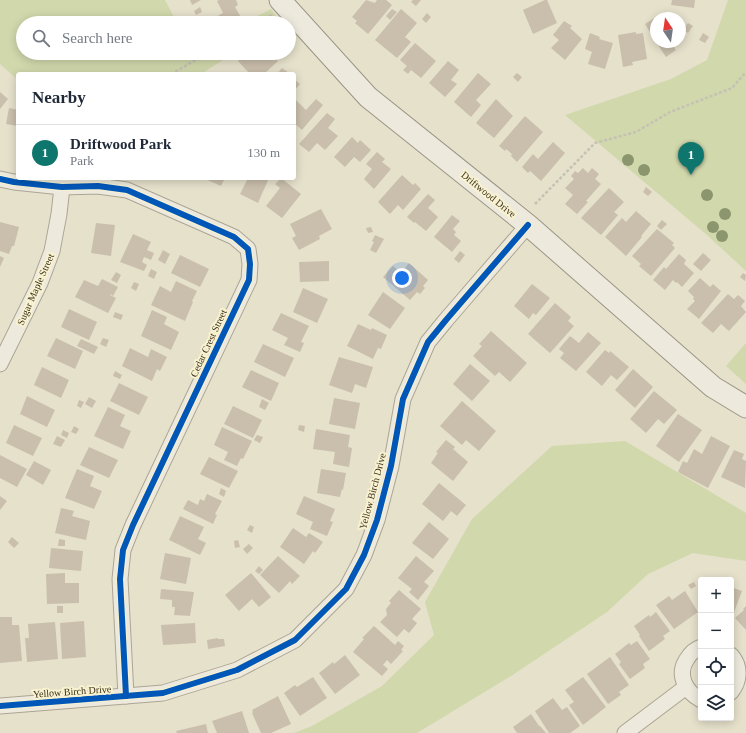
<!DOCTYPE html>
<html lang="en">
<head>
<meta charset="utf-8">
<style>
	:root { --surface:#fff; --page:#f6f6f7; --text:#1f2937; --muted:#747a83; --line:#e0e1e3; --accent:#0f766e }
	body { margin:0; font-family:"Times New Roman",serif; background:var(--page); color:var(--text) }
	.controls { position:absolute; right:12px; bottom:12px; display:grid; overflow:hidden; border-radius:4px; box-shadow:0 2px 10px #0003 }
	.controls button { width:36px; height:36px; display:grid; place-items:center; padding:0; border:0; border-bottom:1px solid var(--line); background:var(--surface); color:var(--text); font:20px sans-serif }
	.compass { position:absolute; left:650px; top:12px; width:36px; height:36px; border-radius:50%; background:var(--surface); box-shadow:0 2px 10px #0003; rotate:347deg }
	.you { position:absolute; left:402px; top:278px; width:14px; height:14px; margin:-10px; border:3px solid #fff; border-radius:50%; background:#1a73e8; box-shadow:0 0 0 6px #1a73e833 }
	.badge { display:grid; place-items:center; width:26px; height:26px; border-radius:50%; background:var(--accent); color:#fff; font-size:13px; font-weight:700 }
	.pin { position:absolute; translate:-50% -33px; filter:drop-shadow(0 1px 2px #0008) }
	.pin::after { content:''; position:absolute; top:21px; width:14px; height:12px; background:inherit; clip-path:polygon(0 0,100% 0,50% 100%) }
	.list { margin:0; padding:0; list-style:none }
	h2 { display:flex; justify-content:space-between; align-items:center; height:52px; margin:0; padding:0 16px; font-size:17px }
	h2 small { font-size:13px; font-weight:400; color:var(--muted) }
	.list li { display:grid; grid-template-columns:26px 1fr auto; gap:12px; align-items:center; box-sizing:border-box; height:56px; padding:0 16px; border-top:1px solid var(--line) }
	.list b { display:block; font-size:15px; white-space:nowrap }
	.list p { margin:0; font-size:13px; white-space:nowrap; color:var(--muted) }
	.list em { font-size:13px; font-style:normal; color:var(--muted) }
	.icon { flex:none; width:22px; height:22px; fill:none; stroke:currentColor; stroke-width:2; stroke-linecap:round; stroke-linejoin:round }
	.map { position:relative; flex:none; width:746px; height:733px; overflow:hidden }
	.search { position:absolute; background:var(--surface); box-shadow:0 2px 10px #0003; left:16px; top:16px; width:280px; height:44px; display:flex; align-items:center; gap:10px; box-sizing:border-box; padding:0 14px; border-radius:22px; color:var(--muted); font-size:15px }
	.panel { position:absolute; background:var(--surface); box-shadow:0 2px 10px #0003; left:16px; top:72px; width:280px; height:108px; border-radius:4px }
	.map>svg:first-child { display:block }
	.green { fill:#d1d8ac }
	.building { fill:#cabfac }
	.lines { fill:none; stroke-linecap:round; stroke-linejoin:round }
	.street-casing { stroke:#aba594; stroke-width:17 }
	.secondary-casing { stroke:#9a9585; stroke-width:23 }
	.path { stroke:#c5c2b4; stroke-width:2.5; stroke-dasharray:3 2; stroke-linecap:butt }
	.street { stroke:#edeadd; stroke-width:15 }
	.secondary { stroke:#edeadd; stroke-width:21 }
	.cycleway-casing { stroke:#f8f2d0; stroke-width:8 }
	.cycleway { stroke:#0057b8; stroke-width:6 }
	.tree { fill:#8c966e }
	.labels { text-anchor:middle; stroke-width:4; stroke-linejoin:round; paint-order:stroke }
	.street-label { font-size:10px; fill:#3a2f1c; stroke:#f8f2d0 }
</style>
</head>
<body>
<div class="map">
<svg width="746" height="733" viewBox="0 0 746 733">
	<rect width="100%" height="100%" fill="#e6e1cb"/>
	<!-- green -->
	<g class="green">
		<polygon points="0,0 165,0 177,23 23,23 23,53 234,53 201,74 18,74 18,80 0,64"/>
		<polygon points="728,0 746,0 746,271 707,235 565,115 671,79 707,60"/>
		<polygon points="271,9 280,23 244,23"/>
		<polygon points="746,343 746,384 726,366"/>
		<polygon points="625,441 746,513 746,561 693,553 648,574 607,612 511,676 417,733 294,733 312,726 382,686 434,635 425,602 472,519 552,446"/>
	</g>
	<!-- building -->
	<g class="building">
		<polygon points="190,0 201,0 192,5"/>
		<polygon points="219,0 236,0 238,5 235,7 242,19 235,23 214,23 212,19 223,13 217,1"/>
		<polygon points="366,0 375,3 377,0 386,0 392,5 368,34 355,23 357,21 352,17"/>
		<polygon points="413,0 421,0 416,6 411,2"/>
		<polygon points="545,0 547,0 557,23 533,34 523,10"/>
		<polygon points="672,0 695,0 694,8 671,5"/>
		<polygon points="200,7 202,12 196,15 194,11"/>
		<polygon points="392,9 397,12 390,20 386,16"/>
		<polygon points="401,9 417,23 405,37 411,42 397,58 375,40"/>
		<polygon points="666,12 670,18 656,18 656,42 645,24 659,15 660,16"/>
		<polygon points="427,13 431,17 426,23 422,19"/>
		<polygon points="564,21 572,26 570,28 582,39 565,60 551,48 559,40 553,35"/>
		<polygon points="688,23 693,26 688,33 683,30"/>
		<polygon points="636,32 636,34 643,33 647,59 632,62 633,65 623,67 618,35"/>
		<polygon points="590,33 600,37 599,39 613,43 605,69 588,64 592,52 585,49"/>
		<polygon points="703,33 709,37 705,43 699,40"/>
		<polygon points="656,42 671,42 676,50 666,57"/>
		<polygon points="415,43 436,61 421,78 411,70 408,74 403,70 407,66 400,60"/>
		<polygon points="247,53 271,53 278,61 264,74 250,74 238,61"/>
		<polygon points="448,61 459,70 451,80 457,84 445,97 429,83"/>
		<polygon points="282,68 289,73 277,74"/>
		<polygon points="478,73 491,84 476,100 481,105 471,117 454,102"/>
		<polygon points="517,73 522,77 518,82 513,77"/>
		<polygon points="294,79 300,84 294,91"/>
		<polygon points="0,92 8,99 0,109"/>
		<polygon points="316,99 323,105 302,130 294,123 296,121 294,120 294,102 296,100 306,110"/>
		<polygon points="496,99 513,116 494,138 476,123"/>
		<polygon points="9,108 18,110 18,126 6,124"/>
		<polygon points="327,113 335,119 328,128 338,136 325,150 317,143 309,152 299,144"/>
		<polygon points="525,116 543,132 517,162 511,156 512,154 506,149 505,151 499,146"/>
		<polygon points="352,137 358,143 360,140 371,150 360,162 354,157 345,167 334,157"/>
		<polygon points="553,142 565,153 541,181 530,171 528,173 522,167 533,154 538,159"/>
		<polygon points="377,152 385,159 382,162 391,169 374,189 364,179 372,169 366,164"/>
		<polygon points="583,168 588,173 592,168 599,174 595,179 601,184 586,201 588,202 577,214 565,204 573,195 565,188 574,179 571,176 575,171 578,173"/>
		<polygon points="402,175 413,185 415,183 421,189 403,210 398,205 390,214 378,202"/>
		<polygon points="203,178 225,178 221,186"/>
		<polygon points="244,178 269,178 258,203 240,194 247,180"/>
		<polygon points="281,178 301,194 282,218 266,206 280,188 275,184"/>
		<polygon points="646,187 652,192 648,196 643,192"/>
		<polygon points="609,188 624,202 614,212 618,215 601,235 581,218"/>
		<polygon points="428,194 435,200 428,208 438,217 426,231 415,222 414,223 407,217"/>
		<polygon points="321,209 332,229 319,236 320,239 299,250 292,238 296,236 290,224"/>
		<polygon points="636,211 651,224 641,236 642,237 626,256 605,237 622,218 626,222"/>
		<polygon points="452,215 460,221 453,229 456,232 454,235 461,241 452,252 434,237"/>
		<polygon points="662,220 667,224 661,230 657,226"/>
		<polygon points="0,222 19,227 14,246 12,246 9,254 0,251"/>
		<polygon points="96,223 115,225 111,256 91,253"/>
		<polygon points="371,227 373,232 368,233 366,228"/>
		<polygon points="657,229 674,243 672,245 675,248 651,276 639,266 641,264 632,256"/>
		<polygon points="133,234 151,242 147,250 154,253 151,260 144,257 142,262 147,265 144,271 120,262"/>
		<polygon points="375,235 384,239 376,253 370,250 374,242 372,241"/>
		<polygon points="163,250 170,254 165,264 158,260"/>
		<polygon points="460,251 465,255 459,263 454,259"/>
		<polygon points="703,253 711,260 701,271 693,264"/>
		<polygon points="679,254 686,260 684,264 694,273 682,287 677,282 676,283 673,280 665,290 653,280 664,267 666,269"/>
		<polygon points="180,255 209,269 200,287 171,273"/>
		<polygon points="0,256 4,258 0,267"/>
		<polygon points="329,261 329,281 300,282 299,262"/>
		<polygon points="409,263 428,280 423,286 425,288 420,294 417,292 410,300 383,277 393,266 401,273"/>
		<polygon points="151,269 157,272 154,279 148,276"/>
		<polygon points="116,272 121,275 117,283 111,280"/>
		<polygon points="743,273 746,275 745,281 740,277"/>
		<polygon points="700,278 710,287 713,284 721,291 699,319 687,309 695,301 693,299 694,297 688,291"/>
		<polygon points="102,279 118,287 113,296 110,294 110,295 116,298 108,313 75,297 84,280 98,286"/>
		<polygon points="176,281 197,291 192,301 193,302 185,321 151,305 160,286 171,292"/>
		<polygon points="134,282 139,284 136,291 131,288"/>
		<polygon points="532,284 550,298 536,315 533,313 529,319 514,306"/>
		<polygon points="303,288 328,299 317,323 293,312"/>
		<polygon points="383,292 405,308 390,329 368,315"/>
		<polygon points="728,294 734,299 738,295 745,301 741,306 746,312 729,331 721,324 713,333 701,323"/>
		<polygon points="555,303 571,317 568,321 574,326 550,353 528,334"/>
		<polygon points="69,309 97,322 89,340 61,327"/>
		<polygon points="152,310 167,317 164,324 179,332 171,350 141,336"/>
		<polygon points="115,312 123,315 121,320 113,317"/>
		<polygon points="281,313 309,326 301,342 304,343 300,352 284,345 288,338 272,330"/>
		<polygon points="358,324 371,330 372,328 387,335 381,349 378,348 373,359 347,346"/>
		<polygon points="491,331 527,363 510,382 499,372 495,376 473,356 482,346 479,344"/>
		<polygon points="588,332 601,343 576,371 560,358 564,353 559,349 570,336 579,343"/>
		<polygon points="56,338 83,351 75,369 47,356"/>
		<polygon points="103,338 109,340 106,347 100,344"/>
		<polygon points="81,339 98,347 94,354 77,346"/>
		<polygon points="263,344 294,358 285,377 254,362"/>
		<polygon points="130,348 148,357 151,349 167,357 160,371 157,369 152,381 122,366"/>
		<polygon points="605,350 609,353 610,351 629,367 617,380 611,375 602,386 586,372"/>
		<polygon points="339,357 373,367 366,388 355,384 352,393 329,385"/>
		<polygon points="470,364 490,381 472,401 453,384"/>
		<polygon points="42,367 69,380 61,398 34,385"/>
		<polygon points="633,369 653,387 635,408 615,390"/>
		<polygon points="251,370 279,383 271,401 242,387"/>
		<polygon points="115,371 122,375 120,379 113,376"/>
		<polygon points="119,383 148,397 139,415 110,401"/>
		<polygon points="654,391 677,410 664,424 658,419 646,433 630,419"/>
		<polygon points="27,396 55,410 47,427 20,414"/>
		<polygon points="89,397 96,401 92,408 85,404"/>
		<polygon points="334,398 360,403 355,429 329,424"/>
		<polygon points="262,399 269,403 265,410 259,407"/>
		<polygon points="79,400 84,402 81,408 77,406"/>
		<polygon points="462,401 496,431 479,451 466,440 462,445 440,426"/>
		<polygon points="233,406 262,420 253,438 224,424"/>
		<polygon points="108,407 125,415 120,426 131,431 123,449 94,436"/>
		<polygon points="678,414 702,430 679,462 656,446"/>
		<polygon points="14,425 42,438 33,456 6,443"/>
		<polygon points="299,425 305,426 304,432 298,430"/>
		<polygon points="74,426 79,429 76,434 71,432"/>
		<polygon points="222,427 252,441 243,459 241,458 237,466 224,460 228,452 214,445"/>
		<polygon points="316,429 350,435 348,447 352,448 349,467 333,464 335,452 313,449"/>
		<polygon points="63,430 69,433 67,438 61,435"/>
		<polygon points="257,435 263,437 260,443 254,440"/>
		<polygon points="57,436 65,440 61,447 53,444"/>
		<polygon points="711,436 730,446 708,488 678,472 683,461 687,463 694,449 702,454"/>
		<polygon points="446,440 455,447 453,449 468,462 453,481 431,463 438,453 436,452"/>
		<polygon points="89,447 118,460 109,478 80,465"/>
		<polygon points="734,450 744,454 742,459 746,461 745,488 721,477"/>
		<polygon points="0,455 27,469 17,487 0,478"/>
		<polygon points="209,457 238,471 229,488 200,474"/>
		<polygon points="34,461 51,470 43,485 26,475"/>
		<polygon points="77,469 94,476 90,486 102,491 94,509 65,498"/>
		<polygon points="321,469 346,473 343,490 342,489 340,497 317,493"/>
		<polygon points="439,483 466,505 457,516 451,511 443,521 422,504"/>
		<polygon points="221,488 226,491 224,497 219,494"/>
		<polygon points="207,494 222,501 215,514 217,515 213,524 183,509 188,500 198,505 200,499 204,501"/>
		<polygon points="0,496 7,501 0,510"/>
		<polygon points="304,496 335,509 330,521 333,522 327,536 310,529 313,522 296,514"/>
		<polygon points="61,508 74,511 72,516 90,521 86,540 55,533"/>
		<polygon points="180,516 204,527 198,539 206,543 200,555 169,540"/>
		<polygon points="429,522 449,539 433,559 412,543"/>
		<polygon points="250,525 254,527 252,533 247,530"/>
		<polygon points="293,528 306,537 309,533 323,542 315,553 313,551 304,564 280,547"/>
		<polygon points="12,537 19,543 14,548 8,542"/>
		<polygon points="59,539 65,540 65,546 58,546"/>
		<polygon points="238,540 240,547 235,548 234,541"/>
		<polygon points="249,544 253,548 247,554 243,549"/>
		<polygon points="51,548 83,551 81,571 49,568"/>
		<polygon points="165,553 191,558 186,584 160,579"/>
		<polygon points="278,556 300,576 292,584 290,581 279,593 260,575"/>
		<polygon points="416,556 434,571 424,582 429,586 418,600 409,592 412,589 398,578"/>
		<polygon points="259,566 263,570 259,574 255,571"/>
		<polygon points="65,573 65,583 79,583 79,603 47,604 46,574"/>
		<polygon points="251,573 271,597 259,607 252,599 239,611 225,595"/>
		<polygon points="694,582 696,586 691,589 688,585"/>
		<polygon points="731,587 742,591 731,620"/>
		<polygon points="161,589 194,592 190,616 174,615 175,607 172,607 172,600 160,599"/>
		<polygon points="399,590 421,609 412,619 417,623 409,633 404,629 397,637 380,622 387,615 386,609 391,603 389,601"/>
		<polygon points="685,591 698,612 674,629 656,605 669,596 672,600"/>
		<rect x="57" y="606" width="6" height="7"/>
		<polygon points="746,606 746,630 735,618 744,610 743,609"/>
		<polygon points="656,612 670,631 663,636 665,639 649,651 639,636 640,635 634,626 649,615 650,617"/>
		<polygon points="0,617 12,617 12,625 19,625 22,661 0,663"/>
		<polygon points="84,621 86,657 62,659 60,623"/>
		<polygon points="55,622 58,659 27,662 25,638 29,638 28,624"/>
		<polygon points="195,623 196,643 163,645 161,625"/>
		<polygon points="374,626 395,645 398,641 404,646 401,650 403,651 391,664 387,660 383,665 388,669 382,676 353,652 364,639 362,638"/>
		<polygon points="218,638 218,639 224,639 225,646 208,649 207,640"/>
		<polygon points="637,641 650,659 643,664 645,668 630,679 619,664 621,662 615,654 629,643 631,645"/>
		<polygon points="345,655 360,675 335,694 319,673 333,662 334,664"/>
		<polygon points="610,657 629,685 619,692 621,695 608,704 587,674"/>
		<polygon points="313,677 327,698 300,716 284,693 295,685 297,687"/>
		<polygon points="583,677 606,707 583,725 569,705 574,702 565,690"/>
		<polygon points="278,696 291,724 271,733 261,733 252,713 253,712 252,710"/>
		<polygon points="553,698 562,710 567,707 580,726 570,733 549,733 535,711"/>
		<polygon points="242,711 249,733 217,733 212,721"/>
		<polygon points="531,714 539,726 540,726 546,733 517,733 513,727"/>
		<polygon points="206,724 208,733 177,733 176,731"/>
	</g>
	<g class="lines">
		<!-- street casing -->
		<g class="street-casing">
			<g id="street">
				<polyline points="0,179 14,182 62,187 98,186 127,190 234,237 248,249 250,264 249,280 133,525 123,550 120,579 126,696"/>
				<polyline points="0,364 40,283 52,251 59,214 62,187"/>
				<path d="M701,647C695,649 690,654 687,659C676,675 686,692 701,700"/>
				<path d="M731,655C741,666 740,681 731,692"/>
				<polyline points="0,706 163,693 237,670 295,640 346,589 364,555 377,520 391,466 403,399 428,342 446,320 528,225"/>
				<polyline points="625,733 686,687"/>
			</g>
		</g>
		<!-- secondary casing -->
		<g class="secondary-casing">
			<polyline id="secondary" points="280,0 368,97 528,225 713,387 746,407"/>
		</g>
		<!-- path -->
		<g class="path">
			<polyline points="261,23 272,15"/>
			<polyline points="171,74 208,53"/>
			<polyline points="535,204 595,143 636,132 670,112 732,88 746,72"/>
		</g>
		<!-- street -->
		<use href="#street" class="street"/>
		<!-- secondary -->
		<use href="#secondary" class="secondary"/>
		<!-- cycleway casing -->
		<g class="cycleway-casing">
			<g id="cycleway">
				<polyline points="0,179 14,182 62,187 98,186 127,190 234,237 248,249 250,264 249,280 133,525 123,550 120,579 126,696"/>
				<polyline points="0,706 163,693 237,670 295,640 346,589 364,555 377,520 391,466 403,399 428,342 446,320 528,225"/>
			</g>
		</g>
		<!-- cycleway -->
		<use href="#cycleway" class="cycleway"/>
	</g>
	<!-- trees -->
	<g class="tree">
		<circle cx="628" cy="160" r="6"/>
		<circle cx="644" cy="170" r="6"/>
		<circle cx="707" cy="195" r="6"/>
		<circle cx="725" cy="214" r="6"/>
		<circle cx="713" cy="227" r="6"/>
		<circle cx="722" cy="236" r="6"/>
	</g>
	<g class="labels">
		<!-- street labels -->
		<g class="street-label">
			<text transform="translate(489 194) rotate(39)" y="4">Driftwood Drive</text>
			<text transform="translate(35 289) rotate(-66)" y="4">Sugar Maple Street</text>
			<text transform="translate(208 343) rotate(-65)" y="4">Cedar Crest Street</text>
			<text transform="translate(372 491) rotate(-75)" y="4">Yellow Birch Drive</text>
			<text transform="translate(72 691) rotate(-4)" y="4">Yellow Birch Drive</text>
		</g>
	</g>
</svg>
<div class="controls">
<button>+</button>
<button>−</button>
<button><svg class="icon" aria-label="locate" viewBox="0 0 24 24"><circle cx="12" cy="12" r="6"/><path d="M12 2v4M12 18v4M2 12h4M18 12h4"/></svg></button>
<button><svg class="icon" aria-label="layers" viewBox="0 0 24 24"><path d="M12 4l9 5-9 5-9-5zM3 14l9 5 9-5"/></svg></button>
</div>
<svg class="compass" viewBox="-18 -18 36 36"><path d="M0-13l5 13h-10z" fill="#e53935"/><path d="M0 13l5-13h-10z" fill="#747a83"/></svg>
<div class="you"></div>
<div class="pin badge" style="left:691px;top:175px">1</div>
<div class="search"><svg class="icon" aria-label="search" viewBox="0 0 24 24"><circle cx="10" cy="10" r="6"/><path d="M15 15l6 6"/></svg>Search here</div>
<section class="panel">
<h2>Nearby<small></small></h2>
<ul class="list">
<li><span class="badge">1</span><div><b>Driftwood Park</b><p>Park</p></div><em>130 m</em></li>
</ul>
</section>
</div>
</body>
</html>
